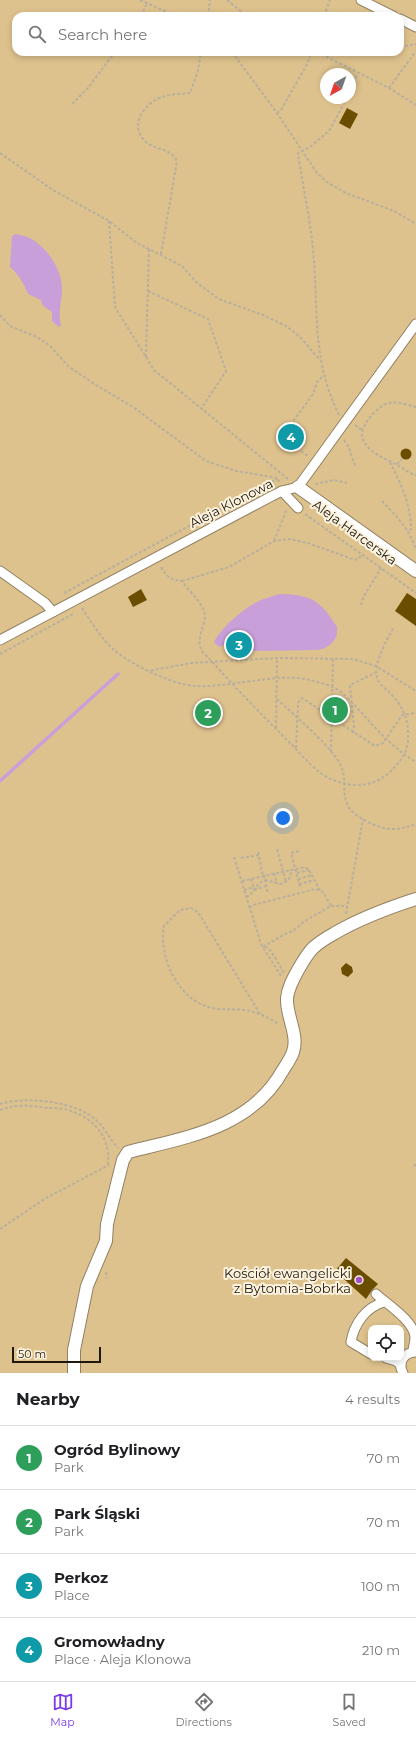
<!DOCTYPE html>
<html lang="en">
<head>
<meta charset="utf-8">
<style>
	:root { --surface:#fff; --page:#f6f6f6; --text:#202124; --muted:#757577; --line:#e0e0e0; --accent:#7c3aed }
	body { margin:0; font-family:Montserrat,sans-serif; background:var(--page); color:var(--text) }
	.controls { position:absolute; right:12px; bottom:12px; display:grid; overflow:hidden; border-radius:8px; box-shadow:0 2px 6px #0003 }
	.controls button { width:36px; height:36px; display:grid; place-items:center; padding:0; border:0; border-bottom:1px solid var(--line); background:var(--surface); color:var(--text); font:20px sans-serif }
	.compass { position:absolute; left:320px; top:68px; width:36px; height:36px; border-radius:50%; background:var(--surface); box-shadow:0 2px 6px #0003; rotate:220deg }
	.scale { position:absolute; left:12px; bottom:10px; width:89px; box-sizing:border-box; padding-left:4px; border:2px solid #1f190d; border-top:0; font-size:11px; line-height:14px; white-space:nowrap; color:#1f190d; -webkit-text-stroke:3px #fdf3df; paint-order:stroke }
	.you { position:absolute; left:283px; top:818px; width:14px; height:14px; margin:-10px; border:3px solid #fff; border-radius:50%; background:#1a73e8; box-shadow:0 0 0 6px #1a73e833 }
	.badge { display:grid; place-items:center; width:26px; height:26px; border-radius:50%; background:var(--accent); color:#fff; font-size:13px; font-weight:700 }
	.pin { position:absolute; translate:-50% -50%; border:2px solid #fff; box-shadow:0 1px 4px #0006 }
	.list { margin:0; padding:0; list-style:none }
	h2 { display:flex; justify-content:space-between; align-items:center; height:52px; margin:0; padding:0 16px; font-size:17px }
	h2 small { font-size:13px; font-weight:400; color:var(--muted) }
	.list li { display:grid; grid-template-columns:26px 1fr auto; gap:12px; align-items:center; box-sizing:border-box; height:64px; padding:0 16px; border-top:1px solid var(--line) }
	.list b { display:block; font-size:15px; white-space:nowrap }
	.list p { margin:0; font-size:13px; white-space:nowrap; color:var(--muted) }
	.list em { font-size:13px; font-style:normal; color:var(--muted) }
	.icon { flex:none; width:22px; height:22px; fill:none; stroke:currentColor; stroke-width:2; stroke-linecap:round; stroke-linejoin:round }
	.map { position:relative; flex:none; width:416px; height:1373px; overflow:hidden }
	.search { position:absolute; background:var(--surface); box-shadow:0 2px 6px #0003; left:12px; right:12px; top:12px; height:44px; display:flex; align-items:center; gap:10px; box-sizing:border-box; padding:0 14px; border-radius:12px; color:var(--muted); font-size:15px }
	.sheet { height:308px; background:var(--surface) }
	nav { display:flex; justify-content:space-around; align-items:center; box-sizing:border-box; height:56px; border-top:1px solid var(--line); background:var(--surface); font-size:11px; color:var(--muted) }
	nav a { display:grid; justify-items:center; gap:2px }
	nav .on { color:var(--accent) }
	.map>svg:first-child { display:block }
	.green { fill:#dec28d; fill-rule:evenodd }
	.water { fill:#c89fd8 }
	.lines { fill:none; stroke-linecap:round; stroke-linejoin:round }
	.stream { stroke:#c89fd8; stroke-width:3.5 }
	.building { fill:#6b4d00 }
	.pedestrian-casing { stroke:#918163; stroke-width:11 }
	.minor-casing { stroke:#918163; stroke-width:14 }
	.path { stroke:#b8af9e; stroke-width:2; stroke-dasharray:3 2; stroke-linecap:butt }
	.pedestrian { stroke:#fff; stroke-width:9 }
	.minor { stroke:#fff; stroke-width:12 }
	.poi-dot { fill:#a250c0; stroke:#fdf3df; stroke-width:1.5 }
	.labels { text-anchor:middle; stroke-width:4; stroke-linejoin:round; paint-order:stroke }
	.street-label { font-size:13px; fill:#1f190d; stroke:#fdf3df }
	.poi-label { font-size:13px; fill:#1f190d; stroke:#fdf3df; text-anchor:end }
</style>
</head>
<body>
<div class="map">
<svg width="416" height="1373" viewBox="0 0 416 1373">
	<rect width="100%" height="100%" fill="#fdf3df"/>
	<!-- green -->
	<path class="green" d="M0,0H416V1373H0ZM16,16H400V52H16ZM326,74H350V98H326ZM371,1328H401V1358H371Z"/>
	<!-- water -->
	<g class="water">
		<path d="M16,234C23,236 31,237 36,242C51,253 63,273 62,292C61,303 58,315 61,326L59,327L52,321V312L42,305L41,300L28,294C24,284 19,275 10,267L12,236Z"/>
		<path d="M280,594C312,595 320,600 337,627C339,639 329,649 317,650L247,651L244,650L239,642L229,643L219,647L214,642C221,628 244,608 259,601C265,598 273,596 280,594Z"/>
	</g>
	<g class="lines">
		<!-- stream -->
		<polyline class="stream" points="0,781 118,674"/>
	</g>
	<!-- building -->
	<g class="building">
		<polygon points="347,108 358,114 350,129 339,123"/>
		<circle cx="406" cy="454" r="5.5"/>
		<polygon points="141,589 147,600 133,607 128,597"/>
		<polygon points="407,593 416,599 416,626 395,611"/>
		<polygon points="346,963 352,967 353,972 348,977 342,974 341,968"/>
		<polygon points="346,1258 378,1284 372,1290 366,1299 335,1271"/>
	</g>
	<g class="lines">
		<!-- pedestrian casing -->
		<g class="pedestrian-casing">
			<g id="pedestrian">
				<polyline points="361,0 393,16"/>
				<polyline points="400,19 416,27"/>
				<polyline points="282,491 298,508"/>
				<polyline points="0,571 45,603 53,612"/>
				<polyline points="0,640 272,496 282,491 298,487 416,324"/>
				<path d="M376,1294C387,1304 414,1321 415,1337C415,1342 413,1347 413,1352"/>
				<path d="M371,1354L351,1342C354,1324 366,1307 384,1302"/>
				<polyline points="386,1358 396,1361 401,1365"/>
				<path d="M403,1373C397,1363 404,1352 416,1352"/>
			</g>
		</g>
		<!-- minor casing -->
		<g class="minor-casing">
			<g id="minor">
				<polyline points="298,487 416,571"/>
				<path d="M74,1373V1350L87,1286L106,1241L107,1224L123,1160L128,1152C187,1137 251,1128 283,1070C287,1064 291,1058 293,1052C299,1035 286,1016 287,998C288,988 293,979 298,970C302,963 307,954 313,948C319,942 328,937 335,933C361,918 388,908 416,899"/>
			</g>
		</g>
		<!-- path -->
		<g class="path">
			<polyline points="140,0 176,16"/>
			<polyline points="227,0 247,16"/>
			<polyline points="141,16 147,3"/>
			<polyline points="208,16 210,0"/>
			<polyline points="324,16 330,0"/>
			<polyline points="400,47 416,44"/>
			<polyline points="232,52 277,113 317,173 327,182 346,193 394,211 416,224"/>
			<polyline points="317,52 389,88 416,105"/>
			<polyline points="389,88 416,51"/>
			<polyline points="350,92 358,72"/>
			<polyline points="72,104 88,88 115,52"/>
			<polyline points="277,113 281,110 307,64 312,52"/>
			<polyline points="0,153 53,190 109,221 137,243 182,266 196,282 219,299 263,315 286,326 300,337 319,359"/>
			<polyline points="109,221 115,307 154,370 288,479"/>
			<path d="M161,254L177,161C169,147 157,151 146,142C128,126 144,103 162,97C170,94 181,94 190,93L198,71L201,52"/>
			<polyline points="148,291 208,319 226,371 201,409"/>
			<polyline points="0,315 10,326 37,337 49,345 69,367 96,385 133,407 206,461 236,471 278,478 279,482"/>
			<polyline points="146,357 149,248"/>
			<path d="M416,407C408,405 397,401 389,403C378,405 357,428 363,440C370,454 385,458 397,465C404,468 409,474 416,475"/>
			<path d="M339,415C313,362 318,318 314,262C312,226 303,189 298,153L310,147L329,131L347,98"/>
			<polyline points="355,425 362,430"/>
			<polyline points="293,426 294,420 313,394 317,382 324,375"/>
			<circle cx="293" cy="437" r="11"/>
			<polyline points="344,440 349,448 355,466"/>
			<polyline points="297,448 308,456"/>
			<path d="M390,462C401,484 411,505 411,529L408,532"/>
			<polyline points="397,464 402,459"/>
			<polyline points="315,484 334,480 347,483"/>
			<path d="M382,501C396,516 410,529 416,550"/>
			<polyline points="305,514 416,593"/>
			<polyline points="274,541 287,509"/>
			<path d="M161,567C167,577 171,580 182,581C189,592 204,603 205,616C205,626 196,639 201,649C204,655 212,661 217,667C240,693 265,718 290,743C303,756 316,773 333,780C352,788 374,787 390,772C399,763 408,753 408,739C409,720 403,706 390,693C386,689 380,685 378,680C371,667 387,639 394,627"/>
			<polyline points="182,581 229,567 274,541 289,539 308,543 355,560 363,555"/>
			<polyline points="64,593 277,479"/>
			<polyline points="361,605 364,596 381,568"/>
			<path d="M82,608C91,622 101,638 113,649C129,664 174,685 195,686C211,687 228,684 244,682C279,678 295,673 330,686C342,690 351,702 360,711C377,730 394,749 416,762"/>
			<polyline points="0,654 73,614"/>
			<polyline points="151,671 153,670 191,663 277,658 353,659 376,666 416,691"/>
			<path d="M277,699C297,718 321,737 337,759C350,778 340,791 348,806C353,817 381,830 392,829C401,829 408,827 416,824"/>
			<polyline points="276,728 277,658"/>
			<polyline points="353,733 354,726 350,685 375,673"/>
			<polyline points="296,748 298,703 302,698 375,746 383,743 402,715 416,713"/>
			<polyline points="331,752 333,659"/>
			<polyline points="277,849 286,882"/>
			<polyline points="299,851 291,853 300,887"/>
			<polyline points="258,852 263,876"/>
			<polyline points="234,857 250,909"/>
			<polyline points="241,858 259,855"/>
			<polyline points="274,873 277,884"/>
			<polyline points="297,873 309,870"/>
			<path d="M264,875L265,880L280,884C288,882 292,877 291,869"/>
			<polyline points="251,879 254,889"/>
			<polyline points="298,879 312,875"/>
			<polyline points="242,881 305,867 309,870 320,890"/>
			<polyline points="299,884 315,880"/>
			<polyline points="244,890 254,887"/>
			<polyline points="254,890 266,886"/>
			<path d="M246,897C253,895 255,884 265,880L268,894"/>
			<polyline points="346,914 363,819"/>
			<polyline points="265,946 271,951 284,973"/>
			<polyline points="263,947 285,934 293,931 305,921 331,906 347,906"/>
			<polyline points="281,976 261,944 250,908 253,905 316,889 323,892 331,906"/>
			<path d="M260,1014L198,912L191,908L180,910L164,926C161,942 165,960 172,974C183,994 198,1008 221,1009C229,1010 237,1009 245,1010C258,1012 269,1018 279,1024"/>
			<path d="M0,1104C26,1096 77,1101 97,1121C106,1129 110,1140 118,1148"/>
			<path d="M0,1110C16,1104 30,1105 46,1108C53,1108 61,1108 68,1110C94,1118 111,1137 108,1165"/>
			<polyline points="414,1164 416,1167"/>
			<polyline points="0,1229 46,1198 109,1165"/>
			<polyline points="106,1272 107,1278"/>
		</g>
		<!-- pedestrian -->
		<use href="#pedestrian" class="pedestrian"/>
		<!-- minor -->
		<use href="#minor" class="minor"/>
	</g>
	<!-- markers -->
	<circle class="poi-dot" cx="359" cy="1280" r="4"/>
	<g class="labels">
		<!-- street labels -->
		<g class="street-label">
			<text transform="translate(231 503) rotate(-27)" y="5">Aleja Klonowa</text>
			<text transform="translate(355 532) rotate(36)" y="5">Aleja Harcerska</text>
		</g>
		<!-- poi labels -->
		<g class="poi-label">
			<text x="351" y="1278">Kościół ewangelicki<tspan x="351" dy="15">z Bytomia-Bobrka</tspan></text>
		</g>
	</g>
</svg>
<div class="controls">
<button><svg class="icon" aria-label="locate" viewBox="0 0 24 24"><circle cx="12" cy="12" r="6"/><path d="M12 2v4M12 18v4M2 12h4M18 12h4"/></svg></button>
</div>
<svg class="compass" viewBox="-18 -18 36 36"><path d="M0-13l5 13h-10z" fill="#e53935"/><path d="M0 13l5-13h-10z" fill="#757577"/></svg>
<div class="scale">50 m</div>
<div class="you"></div>
<div class="pin badge" style="left:335px;top:710px;background:#2e9e5b">1</div>
<div class="pin badge" style="left:208px;top:713px;background:#2e9e5b">2</div>
<div class="pin badge" style="left:239px;top:645px;background:#0f9aa8">3</div>
<div class="pin badge" style="left:291px;top:437px;background:#0f9aa8">4</div>
<div class="search"><svg class="icon" aria-label="search" viewBox="0 0 24 24"><circle cx="10" cy="10" r="6"/><path d="M15 15l6 6"/></svg>Search here</div>
</div>
<section class="sheet">
<h2>Nearby<small>4 results</small></h2>
<ul class="list">
<li><span class="badge" style="background:#2e9e5b">1</span><div><b>Ogród Bylinowy</b><p>Park</p></div><em>70 m</em></li>
<li><span class="badge" style="background:#2e9e5b">2</span><div><b>Park Śląski</b><p>Park</p></div><em>70 m</em></li>
<li><span class="badge" style="background:#0f9aa8">3</span><div><b>Perkoz</b><p>Place</p></div><em>100 m</em></li>
<li><span class="badge" style="background:#0f9aa8">4</span><div><b>Gromowładny</b><p>Place · Aleja Klonowa</p></div><em>210 m</em></li>
</ul>
</section>
<nav>
<a class="on"><svg class="icon" aria-label="map" viewBox="0 0 24 24"><path d="M3 6l6-2 6 2 6-2v14l-6 2-6-2-6 2zM9 4v14M15 6v14"/></svg>Map</a>
<a><svg class="icon" aria-label="directions" viewBox="0 0 24 24"><path d="M12 3l9 9-9 9-9-9zM9 14v-3h6M13 9l2 2-2 2"/></svg>Directions</a>
<a><svg class="icon" aria-label="saved" viewBox="0 0 24 24"><path d="M7 4h10v16l-5-4-5 4z"/></svg>Saved</a>
</nav>
</body>
</html>
